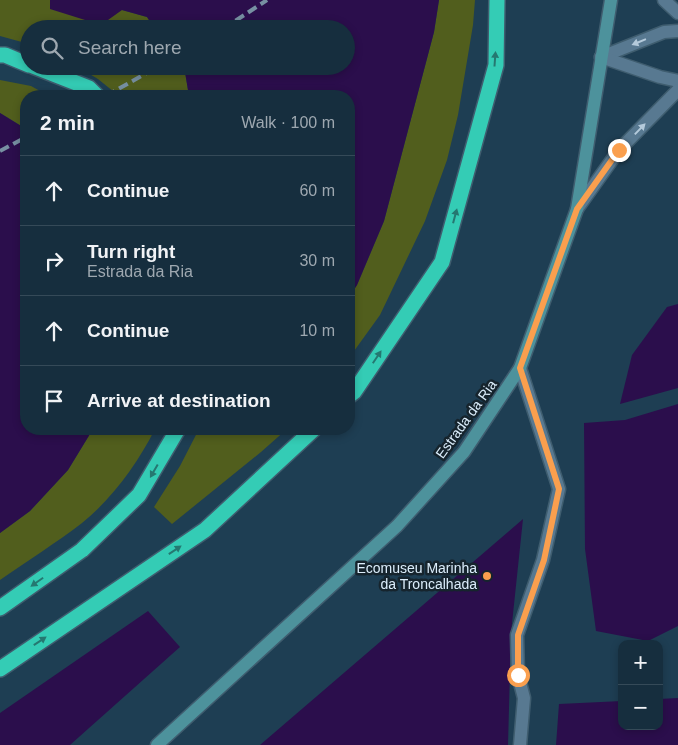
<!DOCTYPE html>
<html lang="en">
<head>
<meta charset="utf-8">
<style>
	:root { --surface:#162e3e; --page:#1f3645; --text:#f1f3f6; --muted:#9ea8b0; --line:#354a58 }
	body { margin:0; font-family:Arial,sans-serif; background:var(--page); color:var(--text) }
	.controls { position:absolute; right:15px; bottom:15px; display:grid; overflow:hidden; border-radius:10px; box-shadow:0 2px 8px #0003 }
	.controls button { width:45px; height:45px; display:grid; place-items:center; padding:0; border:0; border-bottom:1px solid var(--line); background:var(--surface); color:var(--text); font:25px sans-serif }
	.stop { position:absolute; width:15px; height:15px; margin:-11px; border:4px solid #fa9f4e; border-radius:50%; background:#fff }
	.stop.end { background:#fa9f4e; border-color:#fff; box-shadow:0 1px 5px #0008 }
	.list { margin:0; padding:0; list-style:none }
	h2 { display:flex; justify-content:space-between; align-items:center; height:65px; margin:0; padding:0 20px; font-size:21px }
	h2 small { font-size:16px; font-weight:400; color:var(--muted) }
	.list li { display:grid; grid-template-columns:32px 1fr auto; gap:15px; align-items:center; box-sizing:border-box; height:70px; padding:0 20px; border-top:1px solid var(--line) }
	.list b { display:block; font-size:19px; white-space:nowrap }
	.list p { margin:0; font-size:16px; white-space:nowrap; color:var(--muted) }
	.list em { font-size:16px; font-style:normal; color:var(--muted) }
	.icon { flex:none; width:28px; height:28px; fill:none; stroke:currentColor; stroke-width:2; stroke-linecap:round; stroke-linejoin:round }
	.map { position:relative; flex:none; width:678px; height:745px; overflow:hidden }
	.search { position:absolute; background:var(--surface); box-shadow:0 2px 8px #0003; left:20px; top:20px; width:335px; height:55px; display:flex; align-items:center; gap:12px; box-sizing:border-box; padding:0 18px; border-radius:28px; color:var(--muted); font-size:19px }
	.panel { position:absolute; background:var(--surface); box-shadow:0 2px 8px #0003; left:20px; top:90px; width:335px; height:345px; border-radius:20px }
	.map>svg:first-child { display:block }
	.green { fill:#515e1d }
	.water { fill:#2b0e4c }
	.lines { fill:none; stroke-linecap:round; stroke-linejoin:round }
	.lane-casing { stroke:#3f5d6f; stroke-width:15 }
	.street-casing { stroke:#3f5d6f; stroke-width:15 }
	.secondary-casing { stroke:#3f5d6f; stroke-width:15 }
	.highway-casing { stroke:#3f5d6f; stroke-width:18 }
	.lane { stroke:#587991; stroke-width:12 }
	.street { stroke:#587991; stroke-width:12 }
	.secondary { stroke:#4d929c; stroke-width:12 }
	.highway { stroke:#34ccb5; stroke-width:15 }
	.rail { stroke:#7790a2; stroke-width:4; stroke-dasharray:10 5; stroke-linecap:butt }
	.oneway { fill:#b4cadb }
	.oneway2 { fill:#257871 }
	.route { stroke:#fa9f4e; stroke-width:6 }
	.poi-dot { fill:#fa9f4e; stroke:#16242d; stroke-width:2 }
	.labels { text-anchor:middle; stroke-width:5; stroke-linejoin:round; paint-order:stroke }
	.street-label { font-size:14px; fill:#dbedfb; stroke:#16242d }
	.poi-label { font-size:14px; fill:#dbedfb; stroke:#16242d; text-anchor:end }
</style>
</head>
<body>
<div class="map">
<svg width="678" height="745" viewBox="0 0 678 745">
	<rect width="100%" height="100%" fill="#1e3e53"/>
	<!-- green -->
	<g class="green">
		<polygon points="0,0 50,0 50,9 122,10 147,17 155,29 29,29 29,44 0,36"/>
		<polygon points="439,0 475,0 473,25 458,115 447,160 425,221 380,315 349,358 349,297 357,285 384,221 434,32"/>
		<polygon points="76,66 181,66 185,72 189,96 119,96 98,79"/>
		<polygon points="0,80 31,86 49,96 26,96 26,129 0,113"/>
		<path d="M93,429H155C138,463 112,499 82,523C56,543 27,561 0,580V533L30,511L68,470Z"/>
		<polygon points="199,429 287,429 261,452 172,524 154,507 180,466"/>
	</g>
	<!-- water -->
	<g class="water">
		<polygon points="50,0 439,0 434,32 384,221 357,285 349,297 349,96 189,96 185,72 181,66 346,66 346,29 155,29 147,17 122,10 101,25 50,9"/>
		<polygon points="0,113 26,129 26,429 93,429 68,470 30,511 0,533"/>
		<polygon points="678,304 678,388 620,404 632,355 667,307"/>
		<polygon points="678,404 678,626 648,641 596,631 585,549 584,423 625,420"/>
		<polygon points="523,519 511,633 508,745 260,745"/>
		<polygon points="148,611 180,647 70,745 0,745 0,713"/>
		<polygon points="678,698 678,745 556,745 559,704 622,701 622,726 659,726 659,699"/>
	</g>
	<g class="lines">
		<!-- lane casing -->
		<g class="lane-casing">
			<polyline id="lane" points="520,745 524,698 518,675 517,635 543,560 559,489 520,368"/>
		</g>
		<!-- street casing -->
		<g class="street-casing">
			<g id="street">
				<polyline points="664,0 678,13"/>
				<polyline points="601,57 664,32 678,31"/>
				<polyline points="601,57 660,77 678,81"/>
				<polyline points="577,209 619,150 678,90"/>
			</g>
		</g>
		<!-- secondary casing -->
		<g class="secondary-casing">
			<polyline id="secondary" points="157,745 397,526 464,452 520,368 577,209 611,0"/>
		</g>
		<!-- highway casing -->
		<g class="highway-casing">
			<g id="highway">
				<polyline points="0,55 5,55 29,65"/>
				<polyline points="33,66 89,88 97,96"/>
				<polyline points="349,396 354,392 442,262 496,65 497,0"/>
				<polyline points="0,608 82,550 139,495 178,429"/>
				<polyline points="0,669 205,530 314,429"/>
			</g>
		</g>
		<!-- lane -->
		<use href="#lane" class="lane"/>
		<!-- street -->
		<use href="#street" class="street"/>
		<!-- secondary -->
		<use href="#secondary" class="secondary"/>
		<!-- highway -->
		<use href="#highway" class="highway"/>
		<!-- rail -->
		<g class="rail">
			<polyline points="223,29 267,0"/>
			<polyline points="106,96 159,66"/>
			<polyline points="0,151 26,137"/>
		</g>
	</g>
	<!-- one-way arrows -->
	<defs><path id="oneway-solid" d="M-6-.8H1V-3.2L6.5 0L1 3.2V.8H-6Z" transform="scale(1.25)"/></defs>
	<g class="oneway">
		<use href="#oneway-solid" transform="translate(639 42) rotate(158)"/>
		<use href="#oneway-solid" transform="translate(640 129) rotate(-46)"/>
	</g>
	<g class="oneway2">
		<use href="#oneway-solid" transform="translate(495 59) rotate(-86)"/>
		<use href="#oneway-solid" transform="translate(455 216) rotate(-75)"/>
		<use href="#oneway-solid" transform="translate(377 357) rotate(-56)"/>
		<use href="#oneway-solid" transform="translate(154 471) rotate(120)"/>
		<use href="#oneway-solid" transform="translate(175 550) rotate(-34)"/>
		<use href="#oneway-solid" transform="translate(37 582) rotate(145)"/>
		<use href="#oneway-solid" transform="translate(40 641) rotate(-34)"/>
	</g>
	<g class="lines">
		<!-- route -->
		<polyline class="route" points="518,675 518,635 544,560 559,489 520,368 577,209 619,150"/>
	</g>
	<!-- markers -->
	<circle class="poi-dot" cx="487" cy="576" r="5"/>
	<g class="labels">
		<!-- street labels -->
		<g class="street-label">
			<text transform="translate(466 419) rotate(-54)" y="5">Estrada da Ria</text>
		</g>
		<!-- poi labels -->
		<g class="poi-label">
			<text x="477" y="573">Ecomuseu Marinha<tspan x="477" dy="16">da Troncalhada</tspan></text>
		</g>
	</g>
</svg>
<div class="controls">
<button>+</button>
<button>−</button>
</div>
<div class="stop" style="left:518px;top:675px"></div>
<div class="stop end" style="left:619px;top:150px"></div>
<div class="search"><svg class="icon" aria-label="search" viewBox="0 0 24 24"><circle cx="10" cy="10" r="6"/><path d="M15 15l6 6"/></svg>Search here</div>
<section class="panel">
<h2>2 min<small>Walk · 100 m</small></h2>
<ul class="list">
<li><svg class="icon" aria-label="ahead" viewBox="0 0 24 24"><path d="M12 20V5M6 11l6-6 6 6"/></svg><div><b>Continue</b></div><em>60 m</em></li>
<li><svg class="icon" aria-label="right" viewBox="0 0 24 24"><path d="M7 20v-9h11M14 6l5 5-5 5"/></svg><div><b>Turn right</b><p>Estrada da Ria</p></div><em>30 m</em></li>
<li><svg class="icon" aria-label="ahead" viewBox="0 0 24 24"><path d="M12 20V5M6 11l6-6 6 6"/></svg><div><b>Continue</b></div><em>10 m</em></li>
<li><svg class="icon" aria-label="arrive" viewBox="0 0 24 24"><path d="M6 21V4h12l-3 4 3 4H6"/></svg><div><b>Arrive at destination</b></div></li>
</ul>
</section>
</div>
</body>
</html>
